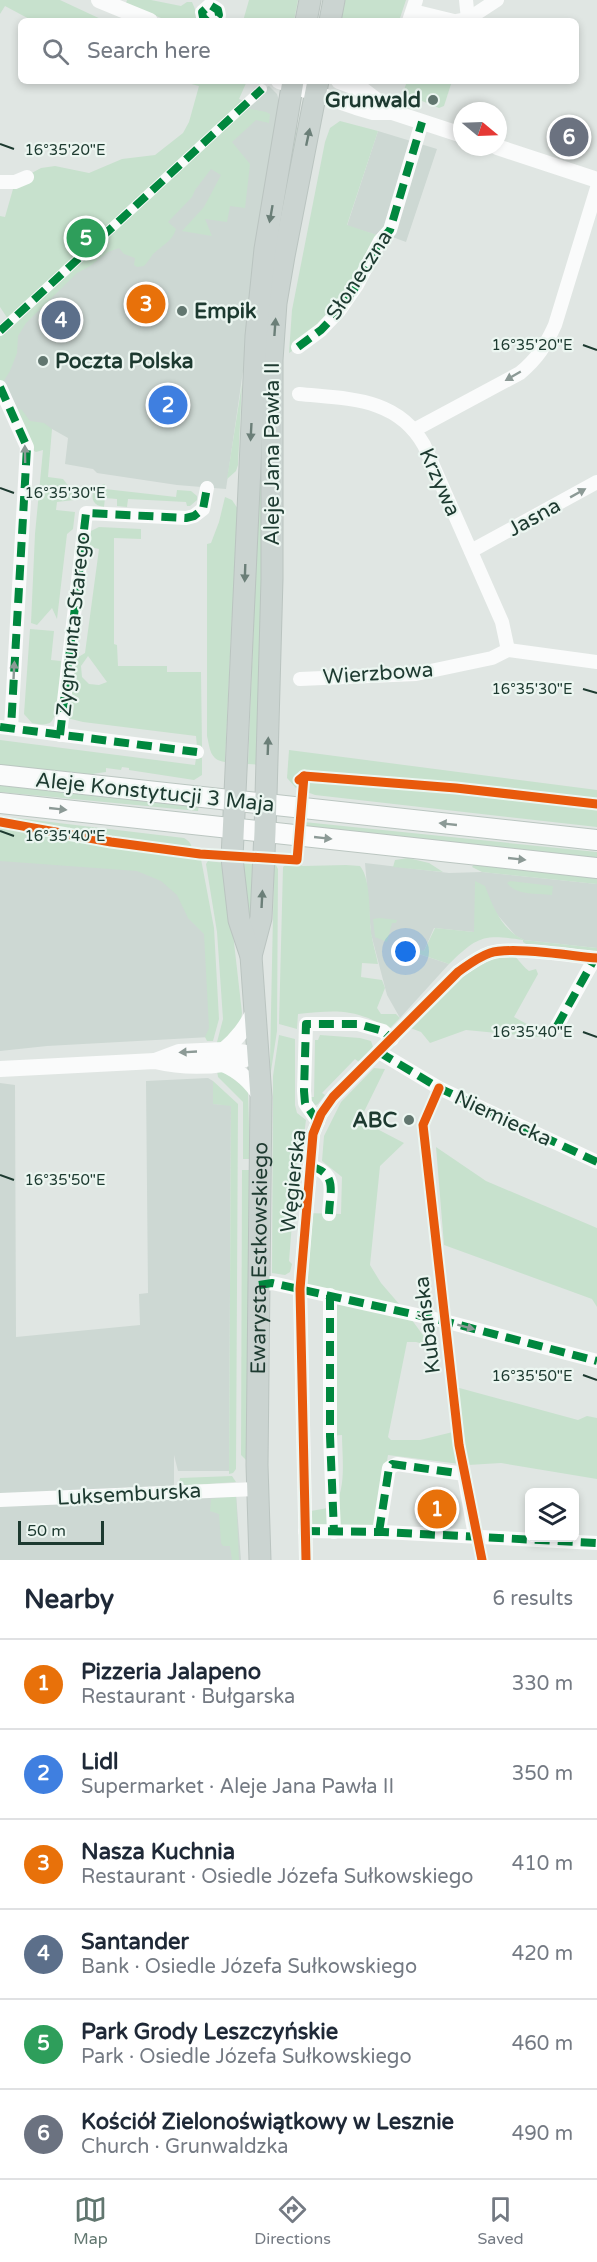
<!DOCTYPE html>
<html lang="en">
<head>
<meta charset="utf-8">
<style>
	:root { --surface:#fff; --page:#f2f2f3; --text:#1f2937; --muted:#747a83; --line:#e0e1e3; --accent:#61766f }
	body { margin:0; font-family:"Varela Round",sans-serif; background:var(--page); color:var(--text) }
	.controls { position:absolute; right:18px; bottom:18px; display:grid; overflow:hidden; border-radius:9px; box-shadow:0 3px 9px #0003 }
	.controls button { width:54px; height:54px; display:grid; place-items:center; padding:0; border:0; border-bottom:2px solid var(--line); background:var(--surface); color:var(--text); font:30px sans-serif }
	.compass { position:absolute; left:453px; top:102px; width:54px; height:54px; border-radius:50%; background:var(--surface); box-shadow:0 3px 9px #0003; rotate:109deg }
	.scale { position:absolute; left:18px; bottom:15px; width:86px; box-sizing:border-box; padding-left:6px; border:3px solid #1d3a30; border-top:0; font-size:16px; line-height:21px; white-space:nowrap; color:#1d3a30; -webkit-text-stroke:4px #ecf6f1; paint-order:stroke }
	.you { position:absolute; left:406px; top:952px; width:21px; height:21px; margin:-15px; border:4px solid #fff; border-radius:50%; background:#1a73e8; box-shadow:0 0 0 9px #1a73e833 }
	.badge { display:grid; place-items:center; width:39px; height:39px; border-radius:50%; background:var(--accent); color:#fff; font-size:20px; font-weight:700 }
	.pin { position:absolute; translate:-50% -50%; border:3px solid #fff; box-shadow:0 2px 6px #0006 }
	.list { margin:0; padding:0; list-style:none }
	h2 { display:flex; justify-content:space-between; align-items:center; height:78px; margin:0; padding:0 24px; font-size:26px }
	h2 small { font-size:20px; font-weight:400; color:var(--muted) }
	.list li { display:grid; grid-template-columns:39px 1fr auto; gap:18px; align-items:center; box-sizing:border-box; height:90px; padding:0 24px; border-top:2px solid var(--line) }
	.list b { display:block; font-size:22px; white-space:nowrap }
	.list p { margin:0; font-size:20px; white-space:nowrap; color:var(--muted) }
	.list em { font-size:20px; font-style:normal; color:var(--muted) }
	.icon { flex:none; width:33px; height:33px; fill:none; stroke:currentColor; stroke-width:2; stroke-linecap:round; stroke-linejoin:round }
	.map { position:relative; flex:none; width:597px; height:1560px; overflow:hidden }
	.search { position:absolute; background:var(--surface); box-shadow:0 3px 9px #0003; left:18px; right:18px; top:18px; height:66px; display:flex; align-items:center; gap:15px; box-sizing:border-box; padding:0 21px; border-radius:9px; color:var(--muted); font-size:22px }
	.sheet { height:618px; background:var(--surface) }
	nav { display:flex; justify-content:space-around; align-items:center; box-sizing:border-box; height:84px; border-top:2px solid var(--line); background:var(--surface); font-size:16px; color:var(--muted) }
	nav a { display:grid; justify-items:center; gap:3px }
	nav .on { color:var(--accent) }
	.map>svg:first-child { display:block }
	.built { fill:#cdd8d3 }
	.green { fill:#c7e1cd; fill-rule:evenodd }
	.lines { fill:none; stroke-linecap:round; stroke-linejoin:round }
	.secondary-casing { stroke:#bbc6c1; stroke-width:22 }
	.primary-casing { stroke:#bac4c0; stroke-width:23 }
	.pedestrian { stroke:#fafbfb; stroke-width:10 }
	.minor { stroke:#fafbfb; stroke-width:14 }
	.tertiary { stroke:#fafbfb; stroke-width:16 }
	.secondary { stroke:#fafbfb; stroke-width:20 }
	.primary { stroke:#cbd4d1; stroke-width:21 }
	.quiet { stroke:#00873e; stroke-width:8; stroke-dasharray:15 8; stroke-linecap:butt }
	.cycleway-casing { stroke:#ecf6f1; stroke-width:13 }
	.cycleway { stroke:#e8590c; stroke-width:9 }
	.oneway { fill:#6b7f78 }
	.oneway2 { fill:#8c9a96 }
	.ticks { fill:none; stroke:#1d3a30; stroke-width:2 }
	.poi-dot { fill:#61766f; stroke:#ecf6f1; stroke-width:2 }
	.labels { text-anchor:middle; stroke-width:4.5; stroke-linejoin:round; paint-order:stroke }
	.poi-label { font-size:21px; font-weight:bold; fill:#1d3a30; stroke:#ecf6f1; text-anchor:end }
	.street-label { font-size:21px; fill:#1d3a30; stroke:#ecf6f1 }
	.ticks-label { font-size:15px; text-anchor:middle; fill:#1d3a30; stroke:#ecf6f1; stroke-width:4.5; stroke-linejoin:round; paint-order:stroke }
</style>
</head>
<body>
<div class="map">
<svg width="597" height="1560" viewBox="0 0 597 1560">
	<rect width="100%" height="100%" fill="#e0e6e3"/>
	<!-- built -->
	<g class="built">
		<polygon points="269,86 277,94 281,107 226,489 177,485 97,473 93,469 65,464 68,438 52,429 17,425 5,396 0,331 262,89"/>
		<polygon points="378,131 437,149 406,242 387,235 383,237 347,226"/>
		<polygon points="0,857 154,869 173,883 206,930 210,1037 47,1046 0,1051"/>
		<polygon points="365,863 449,873 482,872 597,884 597,948 524,940 516,936 494,911 484,886 474,932 434,928 424,951 419,954 449,964 400,1018 387,995 371,934"/>
		<polygon points="208,1078 213,1081 213,1104 231,1105 229,1471 178,1471 174,1455 174,1497 236,1494 241,1560 0,1560 0,1083 15,1085 16,1337 140,1325 139,1294 148,1293 146,1081"/>
	</g>
	<!-- green -->
	<g class="green">
		<polygon points="0,0 60,0 105,21 33,21 5,6 0,14"/>
		<polygon points="127,0 151,0 181,6 187,2 192,2 200,21 168,21 126,3"/>
		<polygon points="249,0 298,0 294,21 243,21"/>
		<polygon points="338,0 406,0 399,21 335,21"/>
		<path d="M180,81H247L239,99L247,102L241,107L266,112L270,114L269,123L256,120L232,142L250,164L245,208L230,206L227,222L205,219L212,236L182,231L204,207L221,175L211,169L195,190L192,197L168,222L176,229C172,242 162,245 153,254C150,258 147,263 144,266L137,267L134,265L135,258L124,254L119,248L108,252L90,266L77,273L26,323L18,336L17,353L10,371L0,387V331L10,322L0,307V216L5,217L15,182L41,168L55,166L89,173L122,159L155,155L183,133L189,122L199,86Z"/>
		<polygon points="407,81 452,81 444,106 439,108 405,94 404,90"/>
		<polygon points="340,121 378,131 347,225 383,237 366,268 311,339 289,353 292,310 325,142 330,128"/>
		<polygon points="291,127 297,128 276,240 261,765 248,764 254,619 252,547 263,337"/>
		<polygon points="242,383 238,465 236,471 227,479"/>
		<polygon points="15,408 22,410 30,421 44,423 52,429 48,477 63,479 74,493 74,500 57,502 56,510 75,512 73,529 67,534 57,619 52,608 37,625 31,623 35,534 43,450 36,452 27,447"/>
		<path d="M103,484H105V489L176,497L177,490L191,491L197,496V500L190,506H187L186,502L128,499L127,507L117,506V499L105,498L104,507C94,506 90,499 94,490Z"/>
		<path d="M225,497L232,500L240,512L239,559L232,614L225,762C210,760 210,749 207,736V544L211,543L219,522Z"/>
		<path d="M99,527L141,529V539L114,538V644L117,645L118,666H167V672H201L202,747H197L196,736L83,722L63,717L67,664L85,653L99,549L86,546L91,531ZM88,656L107,682L99,685L89,684L82,677L81,666Z"/>
		<path d="M30,629L54,631L51,660L61,661C60,675 60,713 51,722C46,726 38,724 32,723L24,714Z"/>
		<polygon points="0,740 195,765 196,758 202,758 202,775 194,780 129,770 129,768 122,767 121,770 106,768 106,772 85,775 0,765"/>
		<polygon points="289,750 597,790 597,827 315,795 296,788 287,778"/>
		<polygon points="0,782 199,805 198,811 0,792"/>
		<path d="M0,816L184,838C191,842 192,845 192,853L200,854L201,859L214,928L219,1019L213,1041H207L205,1037L209,1028L204,934L188,918L177,895L161,881L137,871L0,861Z"/>
		<polygon points="304,822 597,852 597,858 304,828"/>
		<polygon points="408,858 429,863 443,872 393,867 395,860"/>
		<polygon points="208,861 225,863 242,1013 240,1026 216,1046 223,1019 217,932 206,864"/>
		<polygon points="240,863 252,864 251,934"/>
		<path d="M287,864H296L303,866L346,865L360,866C371,879 369,914 371,931C372,942 376,953 378,964L362,963L361,977L382,980L385,988L377,1008L381,1014H396L400,1018L389,1029C356,1008 335,1010 298,1014L297,1029L279,1024L283,867Z"/>
		<polygon points="474,864 597,878 597,884 482,872 472,867"/>
		<polygon points="274,865 276,865 278,869 277,1031 271,1071 271,1160 268,1160"/>
		<path d="M475,881L485,886C493,907 502,930 524,940L597,948V951L526,944L523,942V940C483,934 478,936 449,964L419,954L420,950L424,951L435,928L474,932Z"/>
		<path d="M510,881L553,886L552,895C537,893 517,896 507,883Z"/>
		<polygon points="380,918 397,920 396,923 392,923 387,942 375,937 373,919"/>
		<path d="M508,951C519,958 519,963 529,971L536,969L538,974L514,1017L545,1034L540,1037L466,1030L430,1043L421,1032L405,1026L458,972Z"/>
		<polygon points="279,1035 295,1039 295,1105 297,1113 306,1120 304,1135 299,1135 289,1261 292,1264 290,1272 285,1275 272,1273 273,1076"/>
		<polygon points="320,1035 360,1038 371,1041 373,1047 359,1062 355,1059 322,1093 325,1095 318,1104 314,1106 304,1097 314,1097 315,1040 318,1040"/>
		<path d="M374,1068L385,1069L360,1120L404,1143L380,1166L370,1265L381,1283L406,1312L431,1346L416,1342H407L388,1437L391,1440H420L457,1431L452,1386L578,1420L587,1416L597,1418V1479L501,1463L468,1465L388,1455L376,1525L309,1528L311,1511L333,1507C347,1491 342,1456 342,1435L330,1436V1295L300,1289L306,1213L341,1214L342,1177L322,1161L324,1136L341,1102Z"/>
		<polygon points="217,1071 223,1071 248,1090 250,1159 243,1159 243,1102 218,1077"/>
		<polygon points="213,1081 238,1104 236,1469 233,1473 229,1474 231,1106 213,1104"/>
		<polygon points="436,1147 486,1181 597,1228 597,1307 592,1299 444,1245"/>
		<polygon points="242,1170 249,1170 248,1460 246,1460 241,1455"/>
		<polygon points="232,1476 236,1482 178,1486 180,1478"/>
		<polygon points="236,1496 239,1560 232,1560 230,1546 223,1546 221,1543 219,1514 210,1511 211,1499"/>
	</g>
	<g class="lines">
		<!-- secondary casing -->
		<g class="secondary-casing">
			<g id="secondary">
				<polyline points="0,775 597,840"/>
				<polyline points="0,803 597,868"/>
			</g>
		</g>
		<!-- primary casing -->
		<g class="primary-casing">
			<g id="primary">
				<polyline points="306,21 310,0"/>
				<polyline points="330,21 334,0"/>
				<polyline points="251,956 261,918 265,832 272,579 272,360 276,303 284,256 318,81"/>
				<path id="s1" d="M260,1560L257,1465L261,1097L251,956L239,920L232,858L256,336L265,249L293,81"/>
			</g>
		</g>
		<!-- pedestrian -->
		<g class="pedestrian">
			<polyline points="0,331 262,89"/>
			<polyline points="439,1088 423,1125 448,1355 464,1474"/>
			<polyline points="475,1536 482,1560"/>
		</g>
		<!-- minor -->
		<g class="minor">
			<polyline points="466,0 468,19"/>
			<polyline points="413,11 454,21"/>
			<polyline points="207,21 203,17 202,12 210,5 218,10 219,15 214,21"/>
			<polyline points="409,21 416,0"/>
			<polyline points="457,21 468,19 497,0"/>
			<polyline points="0,182 15,182 27,177"/>
			<polyline points="298,347 321,330 339,311 357,285 380,241 390,230 422,122"/>
			<polyline points="0,387 27,447 11,728"/>
			<path d="M299,394C348,399 397,397 424,445L502,622L508,650"/>
			<path d="M414,430L520,373C537,359 546,345 555,325L597,188"/>
			<polyline points="471,551 597,482"/>
			<polyline points="300,679 416,674 492,658 508,650 597,662"/>
			<polyline points="0,727 197,752"/>
			<polyline points="60,735 86,513 186,518 194,516 203,509 207,488"/>
			<polyline points="557,1026 595,958"/>
			<polyline points="379,1052 439,1088 597,1162"/>
			<polyline points="318,1122 305,1103 304,1091 306,1024 358,1024 383,1031 392,1039"/>
			<path d="M310,1166C338,1174 330,1190 329,1214"/>
			<polyline points="259,1285 272,1283 444,1321 597,1361"/>
			<polyline points="330,1295 330,1436 334,1532"/>
			<polyline points="0,1500 258,1489"/>
			<polyline points="305,1531 383,1532 597,1543"/>
			<polyline points="379,1532 389,1468 397,1464 464,1474 475,1536"/>
			<path d="M306,1560L300,1289L313,1134L321,1114L333,1097L458,972C468,965 478,957 490,953C512,946 571,956 597,958"/>
		</g>
		<!-- tertiary -->
		<g class="tertiary">
			<polyline points="99,0 150,21"/>
			<polyline points="279,81 356,107 373,112 392,112 462,135"/>
			<polyline points="339,81 363,90 392,112"/>
			<polyline points="497,147 597,180"/>
			<path d="M224,1050C238,1038 246,1027 255,1010"/>
			<polyline points="155,1061 179,1052 224,1050 254,1054"/>
			<path d="M223,1064C241,1072 250,1081 261,1097"/>
			<path d="M0,1069L155,1061C189,1069 224,1067 258,1055"/>
		</g>
		<!-- secondary -->
		<use href="#secondary" class="secondary"/>
		<!-- primary -->
		<use href="#primary" class="primary"/>
		<!-- quiet -->
		<g class="quiet">
			<polyline points="207,21 203,17 202,12 210,5 218,10 219,15 214,21"/>
			<polyline points="0,331 262,89"/>
			<polyline points="298,347 321,330 339,311 357,285 380,241 390,230 422,122"/>
			<polyline points="0,387 27,447 11,728"/>
			<polyline points="0,727 197,752"/>
			<polyline points="60,735 86,513 186,518 194,516 203,509 207,488"/>
			<polyline points="557,1026 595,958"/>
			<polyline points="379,1052 439,1088 597,1162"/>
			<polyline points="318,1122 305,1103 304,1091 306,1024 358,1024 383,1031 392,1039"/>
			<path d="M310,1166C338,1174 330,1190 329,1214"/>
			<polyline points="259,1285 272,1283 444,1321 597,1361"/>
			<polyline points="330,1295 330,1436 334,1532"/>
			<polyline points="305,1531 383,1532 597,1543"/>
			<polyline points="379,1532 389,1468 392,1464 464,1474"/>
		</g>
		<!-- cycleway casing -->
		<g class="cycleway-casing">
			<g id="cycleway">
				<polyline points="299,780 304,776 456,788 597,804"/>
				<polyline points="0,822 111,842 200,854 297,860 304,776"/>
				<polyline points="439,1088 423,1125 459,1445 482,1560"/>
				<path d="M306,1560L300,1289L313,1134L321,1114L333,1097L458,972C468,965 478,957 490,953C512,946 571,956 597,958"/>
			</g>
		</g>
		<!-- cycleway -->
		<use href="#cycleway" class="cycleway"/>
	</g>
	<!-- one-way arrows -->
	<defs><path id="oneway-solid" d="M-6-.8H1V-3.2L6.5 0L1 3.2V.8H-6Z" transform="scale(1.5)"/></defs>
	<g class="oneway">
		<use href="#oneway-solid" transform="translate(308 137) rotate(-78)"/>
		<use href="#oneway-solid" transform="translate(271 214) rotate(100)"/>
		<use href="#oneway-solid" transform="translate(275 327) rotate(-86)"/>
		<use href="#oneway-solid" transform="translate(251 432) rotate(93)"/>
		<use href="#oneway-solid" transform="translate(245 573) rotate(92)"/>
		<use href="#oneway-solid" transform="translate(268 746) rotate(-88)"/>
		<use href="#oneway-solid" transform="translate(262 899) rotate(-87)"/>
	</g>
	<g class="oneway2">
		<use href="#oneway-solid" transform="translate(513 376) rotate(150)"/>
		<use href="#oneway-solid" transform="translate(25 454) rotate(-91)"/>
		<use href="#oneway-solid" transform="translate(578 493) rotate(-29)"/>
		<use href="#oneway-solid" transform="translate(14 670) rotate(-87)"/>
		<use href="#oneway-solid" transform="translate(58 809) rotate(6)"/>
		<use href="#oneway-solid" transform="translate(448 824) rotate(-174)"/>
		<use href="#oneway-solid" transform="translate(323 838) rotate(6)"/>
		<use href="#oneway-solid" transform="translate(517 859) rotate(6)"/>
		<use href="#oneway-solid" transform="translate(188 1052) rotate(177)"/>
		<use href="#oneway-solid" transform="translate(466 1327) rotate(15)"/>
	</g>
	<!-- ticks -->
	<path class="ticks" d="M0,144L14,149M583,345L597,350M0,488L14,493M583,689L597,693M0,831L14,836M583,1032L597,1037M0,1175L14,1180M583,1375L597,1380"/>
	<!-- markers -->
	<g class="poi-dot">
		<circle cx="433" cy="100" r="6"/>
		<circle cx="182" cy="311" r="6"/>
		<circle cx="43" cy="361" r="6"/>
		<circle cx="409" cy="1120" r="6"/>
	</g>
	<g class="labels">
		<!-- poi labels -->
		<g class="poi-label">
			<text x="421" y="107">Grunwald</text>
			<text x="194" y="318" text-anchor="start">Empik</text>
			<text x="55" y="368" text-anchor="start">Poczta Polska</text>
			<text x="397" y="1127">ABC</text>
		</g>
		<!-- street labels -->
		<g class="street-label">
			<text transform="translate(359 275) rotate(-57)" y="7">Słoneczna</text>
			<text transform="translate(272 454) rotate(-90)" y="7">Aleje Jana Pawła II</text>
			<text transform="translate(440 482) rotate(66)" y="7">Krzywa</text>
			<text transform="translate(534 517) rotate(-29)" y="7">Jasna</text>
			<text transform="translate(73 624) rotate(-84)" y="7">Zygmunta Starego</text>
			<text transform="translate(378 673) rotate(-4)" y="7">Wierzbowa</text>
			<text transform="translate(155 792) rotate(6)" y="7">Aleje Konstytucji 3 Maja</text>
			<text transform="translate(503 1118) rotate(25)" y="7">Niemiecka</text>
			<text transform="translate(293 1181) rotate(-84)" y="7">Węgierska</text>
			<text dy="7" stroke="none"><textPath href="#s1" startOffset="302">Ewarysta Estkowskiego</textPath></text>
			<text transform="translate(427 1325) rotate(-97)" y="7">Kubańska</text>
			<text transform="translate(129 1494) rotate(-3)" y="7">Luksemburska</text>
		</g>
	</g>
	<g class="ticks-label">
		<text x="65" y="155">16°35'20"E</text>
		<text x="532" y="350">16°35'20"E</text>
		<text x="65" y="498">16°35'30"E</text>
		<text x="532" y="694">16°35'30"E</text>
		<text x="65" y="841">16°35'40"E</text>
		<text x="532" y="1037">16°35'40"E</text>
		<text x="65" y="1185">16°35'50"E</text>
		<text x="532" y="1381">16°35'50"E</text>
	</g>
</svg>
<div class="controls">
<button><svg class="icon" aria-label="layers" viewBox="0 0 24 24"><path d="M12 4l9 5-9 5-9-5zM3 14l9 5 9-5"/></svg></button>
</div>
<svg class="compass" viewBox="-18 -18 36 36"><path d="M0-13l5 13h-10z" fill="#e53935"/><path d="M0 13l5-13h-10z" fill="#747a83"/></svg>
<div class="scale">50 m</div>
<div class="you"></div>
<div class="pin badge" style="left:437px;top:1509px;background:#e8710a">1</div>
<div class="pin badge" style="left:168px;top:405px;background:#3f7fe0">2</div>
<div class="pin badge" style="left:146px;top:304px;background:#e8710a">3</div>
<div class="pin badge" style="left:61px;top:320px;background:#5c6f8a">4</div>
<div class="pin badge" style="left:86px;top:238px;background:#2e9e5b">5</div>
<div class="pin badge" style="left:569px;top:137px;background:#6b7280">6</div>
<div class="search"><svg class="icon" aria-label="search" viewBox="0 0 24 24"><circle cx="10" cy="10" r="6"/><path d="M15 15l6 6"/></svg>Search here</div>
</div>
<section class="sheet">
<h2>Nearby<small>6 results</small></h2>
<ul class="list">
<li><span class="badge" style="background:#e8710a">1</span><div><b>Pizzeria Jalapeno</b><p>Restaurant · Bułgarska</p></div><em>330 m</em></li>
<li><span class="badge" style="background:#3f7fe0">2</span><div><b>Lidl</b><p>Supermarket · Aleje Jana Pawła II</p></div><em>350 m</em></li>
<li><span class="badge" style="background:#e8710a">3</span><div><b>Nasza Kuchnia</b><p>Restaurant · Osiedle Józefa Sułkowskiego</p></div><em>410 m</em></li>
<li><span class="badge" style="background:#5c6f8a">4</span><div><b>Santander</b><p>Bank · Osiedle Józefa Sułkowskiego</p></div><em>420 m</em></li>
<li><span class="badge" style="background:#2e9e5b">5</span><div><b>Park Grody Leszczyńskie</b><p>Park · Osiedle Józefa Sułkowskiego</p></div><em>460 m</em></li>
<li><span class="badge" style="background:#6b7280">6</span><div><b>Kościół Zielonoświątkowy w Lesznie</b><p>Church · Grunwaldzka</p></div><em>490 m</em></li>
</ul>
</section>
<nav>
<a class="on"><svg class="icon" aria-label="map" viewBox="0 0 24 24"><path d="M3 6l6-2 6 2 6-2v14l-6 2-6-2-6 2zM9 4v14M15 6v14"/></svg>Map</a>
<a><svg class="icon" aria-label="directions" viewBox="0 0 24 24"><path d="M12 3l9 9-9 9-9-9zM9 14v-3h6M13 9l2 2-2 2"/></svg>Directions</a>
<a><svg class="icon" aria-label="saved" viewBox="0 0 24 24"><path d="M7 4h10v16l-5-4-5 4z"/></svg>Saved</a>
</nav>
</body>
</html>
